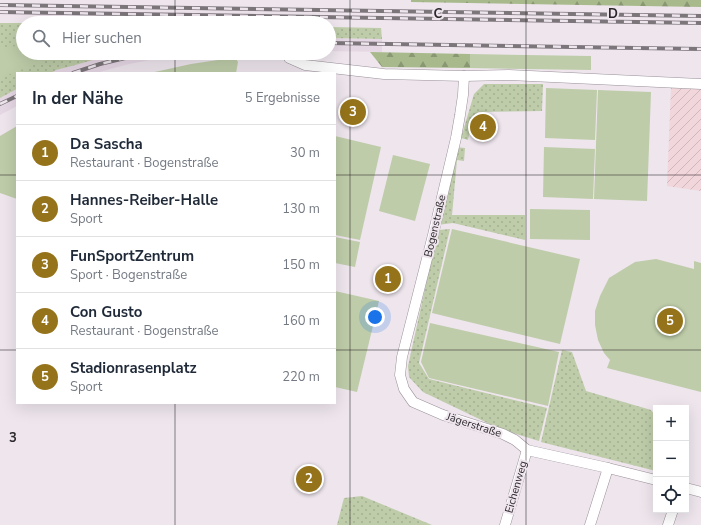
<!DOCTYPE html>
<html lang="de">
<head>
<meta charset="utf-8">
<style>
  body { margin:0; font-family:"Nunito Sans",sans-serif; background:#f6f6f7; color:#1f2937 }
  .controls { position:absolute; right:12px; bottom:12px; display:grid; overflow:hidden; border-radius:0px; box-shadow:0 4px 16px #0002 }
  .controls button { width:36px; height:36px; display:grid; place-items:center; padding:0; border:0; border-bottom:1px solid #e0e1e3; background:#fff; color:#1f2937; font:20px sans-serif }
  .you { position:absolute; left:375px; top:317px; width:14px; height:14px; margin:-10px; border:3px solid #fff; border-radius:50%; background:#1a73e8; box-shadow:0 0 0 6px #1a73e833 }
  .badge { display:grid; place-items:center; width:26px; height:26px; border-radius:50%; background:#94731a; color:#fff; font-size:13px; font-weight:700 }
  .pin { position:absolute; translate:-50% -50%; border:2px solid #fff; box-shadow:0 1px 4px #0006 }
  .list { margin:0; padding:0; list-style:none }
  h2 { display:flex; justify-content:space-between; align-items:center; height:52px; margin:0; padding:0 16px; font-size:17px }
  h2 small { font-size:13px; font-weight:400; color:#747a83 }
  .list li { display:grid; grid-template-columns:26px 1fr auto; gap:12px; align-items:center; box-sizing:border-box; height:56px; padding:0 16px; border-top:1px solid #e0e1e3 }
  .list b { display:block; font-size:15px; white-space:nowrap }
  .list p { margin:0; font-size:13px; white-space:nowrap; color:#747a83 }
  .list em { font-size:13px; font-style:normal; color:#747a83 }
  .icon { flex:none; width:22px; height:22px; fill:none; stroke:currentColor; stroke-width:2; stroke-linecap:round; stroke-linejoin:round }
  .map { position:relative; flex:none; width:701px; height:525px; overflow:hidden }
  .search { position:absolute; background:#fff; box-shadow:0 4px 16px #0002; left:16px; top:16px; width:320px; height:44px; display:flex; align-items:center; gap:10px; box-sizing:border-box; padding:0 14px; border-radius:22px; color:#747a83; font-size:15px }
  .panel { position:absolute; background:#fff; box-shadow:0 4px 16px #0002; left:16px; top:72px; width:320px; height:332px; border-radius:0px }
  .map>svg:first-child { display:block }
  .industrial { fill:url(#industrial-furrows) }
  .built { fill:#e6d7e5 }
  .grass { fill:url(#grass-dots) }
  .forest { fill:url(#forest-firs) }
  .green { fill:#becca9 }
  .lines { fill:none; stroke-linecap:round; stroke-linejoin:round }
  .minor-casing { stroke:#9a9199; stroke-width:11 }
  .minor { stroke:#fff; stroke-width:10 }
  .rail-casing { stroke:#7c767b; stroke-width:4 }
  .rail { stroke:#eee5ed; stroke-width:2.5; stroke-dasharray:8; stroke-linecap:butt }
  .grid { fill:none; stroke:#2b272a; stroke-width:1; stroke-opacity:0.55 }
  .labels { text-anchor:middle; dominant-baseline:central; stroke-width:4; stroke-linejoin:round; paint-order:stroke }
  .street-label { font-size:11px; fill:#2b272a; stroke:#eee5ed }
  .grid-label { font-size:13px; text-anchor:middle; font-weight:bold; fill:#2b272a; stroke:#eee5ed; stroke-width:4; stroke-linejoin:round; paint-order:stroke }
</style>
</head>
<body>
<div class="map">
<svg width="701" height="525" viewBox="0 0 701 525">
  <defs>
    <pattern id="industrial-furrows" width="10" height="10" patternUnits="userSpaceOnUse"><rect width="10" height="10" fill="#f1d6db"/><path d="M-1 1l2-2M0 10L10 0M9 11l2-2" fill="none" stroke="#cfb8bc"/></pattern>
    <pattern id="grass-dots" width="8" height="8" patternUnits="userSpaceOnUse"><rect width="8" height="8" fill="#becca9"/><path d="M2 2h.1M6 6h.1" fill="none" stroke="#a3af92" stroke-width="1.8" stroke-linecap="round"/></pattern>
    <pattern id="forest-firs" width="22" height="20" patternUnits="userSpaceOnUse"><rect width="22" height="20" fill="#a8ba8c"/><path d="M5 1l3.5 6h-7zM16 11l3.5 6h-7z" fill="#899773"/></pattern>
  </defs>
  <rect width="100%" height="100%" fill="#eee5ed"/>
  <!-- industrial -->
  <path class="industrial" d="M671 88 701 89V191L667 186Z"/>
  <!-- built -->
  <g class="built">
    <path d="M329 38 382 39V52L329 51Z"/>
    <path d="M117 53H186L129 64 96 73H51L56 70 72 66Z"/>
    <path d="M17 89V106L0 115V98Z"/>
  </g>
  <!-- grass -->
  <g class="grass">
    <path d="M0 23H38H23V53H117L72 66 56 70 51 73H17V89L0 98Z"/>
    <path d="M329 27 381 28 382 39 329 38Z"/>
    <path d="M484 84H543L542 111 478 112 476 119H472L468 140 461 138 474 94Z"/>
    <path d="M455 147 465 148 464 161 457 160 452 215H525V240L453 223 437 225Z"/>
    <path d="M450 229 419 363 429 379 547 408 539 441 500 429 423 392 409 377 408 366 438 230Z"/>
    <path d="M562 350 572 352 586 391 651 410 656 416V471L541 442Z"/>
    <path d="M362 496 432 525H337L344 498Z"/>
  </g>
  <!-- forest -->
  <g class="forest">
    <path d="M411 0H701V7L411 2Z"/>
    <path d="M370 52 470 54V68L382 67Z"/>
  </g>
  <!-- green -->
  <g class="green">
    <path d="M23 46V53H55V57L0 78V47Z"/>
    <path d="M470 54 591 56V70L470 68Z"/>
    <path d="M231 58 236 59 238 62 236 73H150L191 64Z"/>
    <path d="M546 88 597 90 595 140 545 138Z"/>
    <path d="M598 90 651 92 647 201 594 199Z"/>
    <path d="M17 126V199L0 193V136Z"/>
    <path d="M335 136 381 147 360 240 335 235Z"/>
    <path d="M544 147 595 149 593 199 543 197Z"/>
    <path d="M393 155 430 164 415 221 379 211Z"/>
    <path d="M530 209 590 210V240L530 239Z"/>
    <path d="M452 229 580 259 560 344 432 313Z"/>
    <path d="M335 237 360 242 355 267 335 263Z"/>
    <path d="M656 259 694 269V261L701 263V392L607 368 610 360 604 353 598 340 595 325V311L600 296 609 278 635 262Z"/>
    <path d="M335 291 379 301 357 392 335 387Z"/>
    <path d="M430 323 559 352 548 406 429 378 421 362Z"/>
  </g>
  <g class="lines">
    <!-- minor casing -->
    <g class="minor-casing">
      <g id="minor">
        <path d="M289 58 305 65 384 74 464 76 509 75 701 84"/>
        <path d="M464 76 463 95 460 115 456 138 433 235 402 357 400 375 404 389 413 402 443 415 503 434 515 440 527 450 608 468 656 480"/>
        <path d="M686 488 701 492"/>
        <path d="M505 525 527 450"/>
        <path d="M590 525 608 468"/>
        <path d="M668 525 673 510"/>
      </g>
    </g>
    <!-- minor -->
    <use href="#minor" class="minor"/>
    <!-- rail casing -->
    <g class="rail-casing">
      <g id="rail">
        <path d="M0 5 701 16"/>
        <path d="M0 12 701 23"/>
        <path d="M329 43 701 49"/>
        <path d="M73 73 100 64 146 53"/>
        <path d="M0 104 17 96"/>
      </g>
    </g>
    <!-- rail -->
    <use href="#rail" class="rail"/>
  </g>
  <!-- grid -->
  <path class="grid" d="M175 0V23M350 0V525M526 0V525M175 53V73M0 175H17M335 175H701M0 350H17M335 350H701M175 403V525"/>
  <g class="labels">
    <!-- street labels -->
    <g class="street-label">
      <text transform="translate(435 226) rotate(-77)">Bogenstraße</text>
      <text transform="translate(474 425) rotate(18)">Jägerstraße</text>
      <text transform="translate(516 487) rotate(-74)">Eichenweg</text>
    </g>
  </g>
  <g class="grid-label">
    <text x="438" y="18">C</text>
    <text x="613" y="18">D</text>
    <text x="13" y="442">3</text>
  </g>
</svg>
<div class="controls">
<button>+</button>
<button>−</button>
<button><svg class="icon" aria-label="locate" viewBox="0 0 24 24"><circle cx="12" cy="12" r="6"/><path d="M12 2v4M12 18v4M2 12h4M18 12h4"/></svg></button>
</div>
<div class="you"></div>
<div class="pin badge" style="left:388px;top:279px">1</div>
<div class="pin badge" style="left:309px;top:479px">2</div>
<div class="pin badge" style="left:353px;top:112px">3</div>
<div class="pin badge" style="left:483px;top:127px">4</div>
<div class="pin badge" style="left:670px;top:321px">5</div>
<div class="search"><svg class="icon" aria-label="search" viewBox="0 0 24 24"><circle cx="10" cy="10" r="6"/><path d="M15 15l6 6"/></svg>Hier suchen</div>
<section class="panel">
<h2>In der Nähe<small>5 Ergebnisse</small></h2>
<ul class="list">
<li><span class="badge">1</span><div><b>Da Sascha</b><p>Restaurant · Bogenstraße</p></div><em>30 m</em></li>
<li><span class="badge">2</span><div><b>Hannes-Reiber-Halle</b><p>Sport</p></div><em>130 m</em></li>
<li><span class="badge">3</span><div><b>FunSportZentrum</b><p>Sport · Bogenstraße</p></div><em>150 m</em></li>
<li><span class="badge">4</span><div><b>Con Gusto</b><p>Restaurant · Bogenstraße</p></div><em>160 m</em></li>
<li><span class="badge">5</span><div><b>Stadionrasenplatz</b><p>Sport</p></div><em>220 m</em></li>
</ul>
</section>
</div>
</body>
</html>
